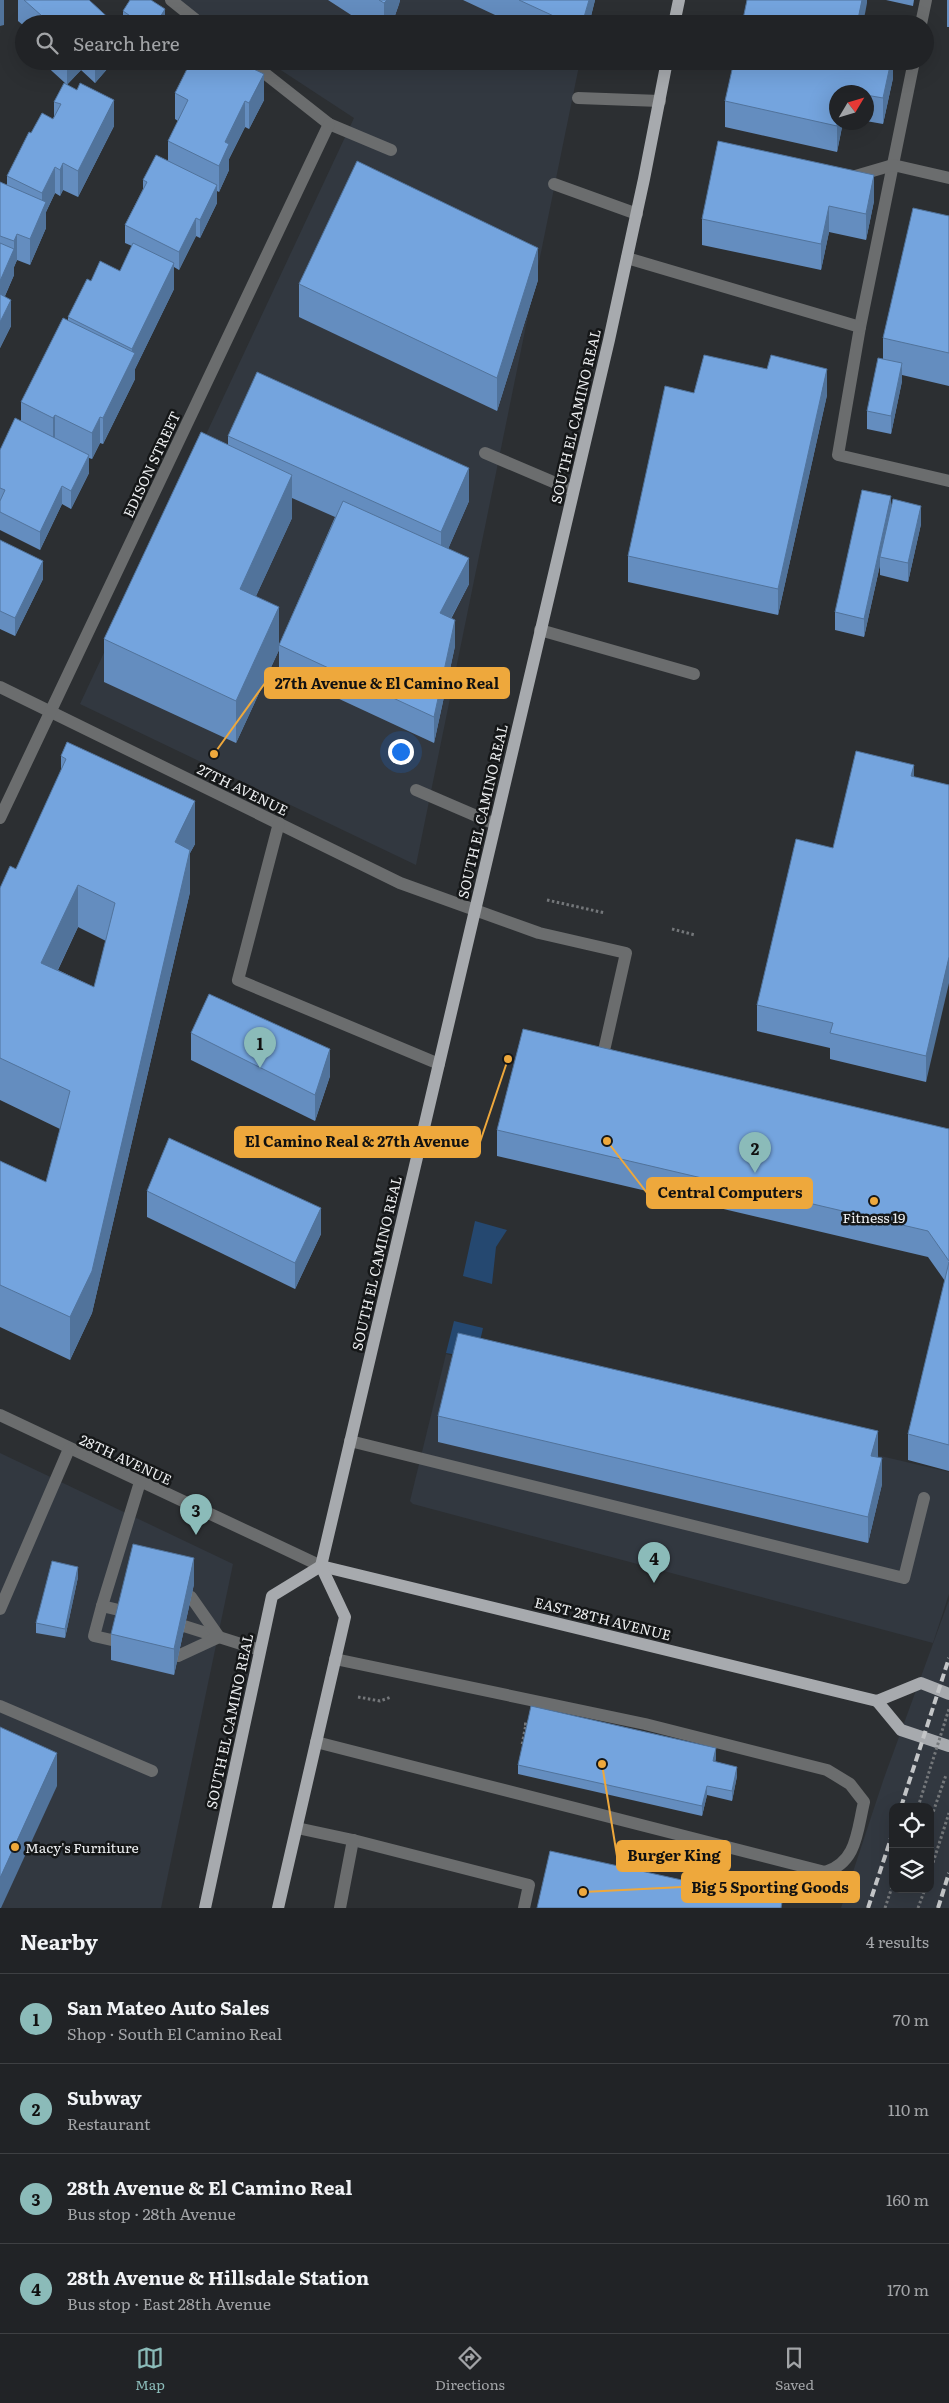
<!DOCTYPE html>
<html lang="en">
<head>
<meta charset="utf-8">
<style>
  body { margin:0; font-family:Literata,serif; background:#2d2f32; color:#f1f3f6 }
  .controls { position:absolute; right:15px; bottom:15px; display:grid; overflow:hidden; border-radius:10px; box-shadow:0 5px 20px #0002 }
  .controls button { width:45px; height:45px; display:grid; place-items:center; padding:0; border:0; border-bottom:1px solid #3e4043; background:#212326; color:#f1f3f6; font:25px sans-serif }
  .compass { position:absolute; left:829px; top:85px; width:45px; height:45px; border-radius:50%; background:#212326; box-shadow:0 5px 20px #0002; rotate:52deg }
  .you { position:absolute; left:400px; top:751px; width:18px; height:18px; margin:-12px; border:4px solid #fff; border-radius:50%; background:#1a73e8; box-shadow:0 0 0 8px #1a73e833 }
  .badge { display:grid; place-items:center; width:32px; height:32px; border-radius:50%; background:#8bbbb9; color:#111; font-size:16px; font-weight:700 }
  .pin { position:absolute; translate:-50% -41px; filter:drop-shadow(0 1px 2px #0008) }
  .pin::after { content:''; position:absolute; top:26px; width:18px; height:15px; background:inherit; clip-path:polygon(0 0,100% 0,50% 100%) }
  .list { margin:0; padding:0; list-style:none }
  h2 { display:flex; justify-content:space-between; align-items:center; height:65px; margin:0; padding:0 20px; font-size:21px }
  h2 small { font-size:16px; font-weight:400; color:#a2a4a7 }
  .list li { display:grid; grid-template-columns:32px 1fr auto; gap:15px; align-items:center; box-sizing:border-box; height:90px; padding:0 20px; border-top:1px solid #3e4043 }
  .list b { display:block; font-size:19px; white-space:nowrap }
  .list p { margin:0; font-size:16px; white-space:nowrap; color:#a2a4a7 }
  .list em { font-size:16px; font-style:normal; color:#a2a4a7 }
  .icon { flex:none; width:28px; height:28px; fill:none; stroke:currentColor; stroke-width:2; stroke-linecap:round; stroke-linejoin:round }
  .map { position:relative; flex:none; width:949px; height:1908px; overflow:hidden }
  .search { position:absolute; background:#212326; box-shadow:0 5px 20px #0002; left:15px; right:15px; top:15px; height:55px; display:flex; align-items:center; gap:12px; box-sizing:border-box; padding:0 18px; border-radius:28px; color:#a2a4a7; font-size:19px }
  .sheet { height:425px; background:#212326 }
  nav { display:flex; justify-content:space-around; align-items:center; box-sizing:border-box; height:70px; border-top:1px solid #3e4043; background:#212326; font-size:14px; color:#a2a4a7 }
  nav a { display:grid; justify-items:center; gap:2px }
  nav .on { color:#8bbbb9 }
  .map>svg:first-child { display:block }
  .built { fill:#323840; fill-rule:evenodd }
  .green { fill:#254870 }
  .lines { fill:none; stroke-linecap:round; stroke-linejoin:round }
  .path { stroke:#74777a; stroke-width:3; stroke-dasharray:2.5 2.5; stroke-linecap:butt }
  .minor { stroke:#6b6d6e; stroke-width:12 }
  .major { stroke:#a7aaae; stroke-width:12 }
  .rail { stroke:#c3c5c7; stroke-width:4; stroke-dasharray:8 4; stroke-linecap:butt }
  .path-bridge { stroke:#74777a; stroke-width:3; stroke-dasharray:2.5 2.5; stroke-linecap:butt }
  .wall { fill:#648dbf; fill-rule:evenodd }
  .shaded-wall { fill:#51739b }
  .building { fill:#74a4de; stroke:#51739b; fill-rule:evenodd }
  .poi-dot { fill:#eea83c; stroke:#151718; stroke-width:2 }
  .labels { text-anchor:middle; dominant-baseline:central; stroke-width:5; stroke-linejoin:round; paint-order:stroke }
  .street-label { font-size:14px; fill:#eceef0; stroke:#151718 }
  .poi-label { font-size:14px; fill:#eceef0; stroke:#151718 }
  .leader { fill:none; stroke:#eea83c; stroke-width:2 }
  .callout-dot { fill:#eea83c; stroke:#151718; stroke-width:2 }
  .callout { fill:#eea83c; stroke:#eea83c; stroke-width:2 }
  .callout-label { font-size:15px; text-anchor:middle; font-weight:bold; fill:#111 }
</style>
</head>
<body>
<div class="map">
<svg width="949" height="1908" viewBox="0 0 949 1908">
  <rect width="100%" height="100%" fill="#2c2f32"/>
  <!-- built -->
  <g class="built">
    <path d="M173 0H593L588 24H209Z"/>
    <path d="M267 61H580L416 865 80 704 354 118Z"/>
    <path d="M446 1354 949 1472V1594L933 1643 413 1504 410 1501Z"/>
    <path d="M0 1453 233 1564 161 1908H0Z"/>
    <path d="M949 1600V1908H841L884 1778ZM893 1807H930V1889H893Z"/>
  </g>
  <!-- green -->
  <g class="green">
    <path d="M475 1221 507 1230 496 1247 492 1284 463 1276Z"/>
    <path d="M454 1321 483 1328 477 1354 463 1356 446 1353Z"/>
  </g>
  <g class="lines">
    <!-- path -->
    <g class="path">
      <path d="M547 900 605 913"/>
      <path d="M672 929 695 935"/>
      <path d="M358 1697 380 1701 391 1697"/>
      <path d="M524 1724H526L522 1745H525"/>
      <path d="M930 1821 946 1775"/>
      <path d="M930 1872 949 1813"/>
      <path d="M885 1908 893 1884"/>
      <path d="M918 1908 925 1889"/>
    </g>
    <!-- minor -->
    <g class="minor">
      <path d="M171 0 201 24"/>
      <path d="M921 24 926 0"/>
      <path d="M249 61 329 124 391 150"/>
      <path d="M914 61 860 327 838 455 949 481"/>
      <path d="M578 98 660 101"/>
      <path d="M852 177 893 165 949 178"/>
      <path d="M554 184 637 214"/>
      <path d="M627 258 860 327"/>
      <path d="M485 453 572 490"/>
      <path d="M540 630 694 674"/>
      <path d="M0 687 400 883 539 933 626 953 601 1064"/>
      <path d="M416 790 495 824"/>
      <path d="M0 818 329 124"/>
      <path d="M279 823 238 980 439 1064"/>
      <path d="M0 1415 321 1566"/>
      <path d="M350 1441 904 1578 924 1498"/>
      <path d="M102 1606 94 1636 116 1641"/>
      <path d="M0 1609 69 1449"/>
      <path d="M123 1611 102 1606 140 1482"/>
      <path d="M184 1626 260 1650"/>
      <path d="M178 1656 219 1637 191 1597"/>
      <path d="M0 1706 152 1771"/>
      <path d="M316 1742 825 1872C857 1863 857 1831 864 1802L850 1784 827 1770 645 1724 335 1659"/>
      <path d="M297 1828 353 1840 529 1885 524 1908"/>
      <path d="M340 1908 353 1840"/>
    </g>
    <!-- major -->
    <g class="major">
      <path d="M674 24 679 0"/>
      <path d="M321 1566 877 1701 921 1683 949 1694"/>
      <path d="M877 1701 901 1730 949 1746"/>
      <path d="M205 1908 272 1596 321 1566"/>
      <path d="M278 1908 345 1617 321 1566 609 340 644 179 667 61"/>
    </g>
    <!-- rail -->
    <g class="rail">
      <path d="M901 1807 949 1658"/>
      <path d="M868 1908 893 1832"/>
      <path d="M938 1908 949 1873"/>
    </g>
    <!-- path-bridge -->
    <path class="path-bridge" d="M918 1807 949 1709"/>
  </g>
  <!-- wall -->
  <g class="wall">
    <path d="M18 0H89L115 24H24V26L18 21Z"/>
    <path d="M328 0H400L399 4 392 24H365Z"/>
    <path d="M463 0H595L589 24H514Z"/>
    <path d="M886 0H914L913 6Z"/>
    <rect x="947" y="0" width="2" height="27"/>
    <path d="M123 11 165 18 162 24H127L123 21Z"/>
    <path d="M41 61H114L95 83 81 70 67 84 114 126 78 197 63 190 60 196 55 193 46 212V228L30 265 17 260 14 267V275L5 296 11 326 0 348V182L7 185V176L31 133 53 119 54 117V102L65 83Z"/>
    <path d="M893 61V78L883 124 866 121V92H836L843 122 837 152 725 127V101Z"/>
    <path d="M175 93 264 100 249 129 245 127 229 159V170L219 192 217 191V203L200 238 196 236 179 270 174 267V289L135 369V379L103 444 100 443 92 459 89 458V473L71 509 62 504 40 550 0 530V450L21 421V402L68 320V317L91 281 120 271 132 246 125 243V225L143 189V180L168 161V141L178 121 175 119Z"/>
    <path d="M874 201 866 240 829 232 821 270 702 245V219Z"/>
    <path d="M949 216V386L902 375V381L891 434 867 429V411L883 359V338Z"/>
    <path d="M538 280 497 411 299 317V284Z"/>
    <path d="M694 393 827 395 778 615 628 582V556Z"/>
    <path d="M228 436 469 501 448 549 469 584 451 619 455 646 434 743 279 671V650L236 743 104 682V639L228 445ZM292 498 335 517 279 645 256 596 292 518Z"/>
    <path d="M891 507 921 524 908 582 880 575V565L864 637 835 630V612Z"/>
    <path d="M0 540 43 579 15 636 0 629Z"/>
    <path d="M67 742 195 844 190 853V892L92 1313 70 1360 0 1327V1161L46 1182 60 1129 0 1100V888L16 869 61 771V756ZM78 927 106 941 94 987 58 970Z"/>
    <path d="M914 777 949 785 926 1082 830 1059V1048L757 1031V1005L833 848Z"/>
    <path d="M191 1033 330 1076 315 1121 191 1060Z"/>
    <path d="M949 1129V1471L908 1460V1434L945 1281 928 1257 497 1156V1130Z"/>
    <path d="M147 1191 321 1234 295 1289 147 1217Z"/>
    <path d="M438 1416 877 1457 882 1484 868 1543 438 1442Z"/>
    <path d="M78 1577 65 1638 36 1633V1623Z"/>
    <path d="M194 1584 174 1675 111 1660V1634Z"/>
    <path d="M716 1758 715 1762 737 1776 732 1801 707 1795 702 1816 518 1774V1765Z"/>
  </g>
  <!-- shaded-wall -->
  <g class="shaded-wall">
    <path d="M0 0H4V25L0 26Z"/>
    <path d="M387 0H400L399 4 392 24H384V3Z"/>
    <path d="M589 0H595L589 24H582Z"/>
    <path d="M862 0H867V3L863 24H857Z"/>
    <path d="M165 9V18L162 24H156Z"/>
    <path d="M67 61H81V70L67 85Z"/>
    <path d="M95 61H114L95 83Z"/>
    <path d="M891 61H893V78L883 124V98Z"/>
    <path d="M264 74V100L249 129V103Z"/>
    <path d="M114 100V126L78 197V171Z"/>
    <path d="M245 101V127L229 159V170L219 192V166L225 142Z"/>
    <path d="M837 122H843L837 152Z"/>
    <path d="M63 163V190L60 196V170Z"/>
    <path d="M55 167V193L46 212V228L30 265V239L42 211V193Z"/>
    <path d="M874 175V201L866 240V214Z"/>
    <path d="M217 185V203L200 238V220Z"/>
    <path d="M829 206V232L821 270V244Z"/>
    <path d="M196 218V236L179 270V252Z"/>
    <path d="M17 234V260L14 267V241Z"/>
    <path d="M538 248V280L497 411V378Z"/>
    <path d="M14 249V275L0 307V281Z"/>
    <path d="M174 263V289L135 369V379L103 444V418L132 359V349Z"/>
    <path d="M11 300V326L0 348V322Z"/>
    <path d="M902 363V381L891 434V416Z"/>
    <path d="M827 369V395L778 615V589Z"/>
    <path d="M55 415V441L53 444V418Z"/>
    <path d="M100 417V443L92 459V433Z"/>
    <path d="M89 455V473L71 509V491Z"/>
    <path d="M469 468V501L441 565V532Z"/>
    <path d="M292 475V518L240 631V589Z"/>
    <path d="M62 486V504L40 550V532Z"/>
    <path d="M891 496V515L880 557V565L864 637V619Z"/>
    <path d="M921 506V524L908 582V563Z"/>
    <path d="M469 558V584L440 639V613Z"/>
    <path d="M43 561V579L15 636V618Z"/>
    <path d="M279 607V650L236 743V701Z"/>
    <path d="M455 620V646L434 743V717Z"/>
    <path d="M914 765V791L911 776Z"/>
    <path d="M195 801V844L190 853V892L92 1313 70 1360V1317L175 842Z"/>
    <path d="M78 885V927L41 1005V963Z"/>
    <path d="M949 957V983L926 1082V1056Z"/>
    <path d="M330 1049V1076L315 1121V1095Z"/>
    <path d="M321 1208V1234L295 1289V1263Z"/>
    <path d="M878 1431V1457L871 1482V1456Z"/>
    <path d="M882 1458V1484L868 1543V1517Z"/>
    <path d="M194 1558V1584L174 1675V1649Z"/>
    <path d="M78 1567V1577L65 1638V1629Z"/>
    <path d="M716 1748V1758L713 1771V1761Z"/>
    <path d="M57 1753V1786L1 1908H0V1878Z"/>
    <path d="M737 1767V1776L732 1801V1791Z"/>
    <path d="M707 1786V1795L702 1816V1806Z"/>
  </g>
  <!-- building -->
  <g class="building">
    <path d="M24 0H89L115 24H51Z"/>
    <path d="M130 0H151L165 9 156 24H142L123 11Z"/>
    <path d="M379 0H387L384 3Z"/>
    <path d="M519 0H589L582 24H571Z"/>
    <path d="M747 0H862L857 24H742Z"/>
    <path d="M191 61H237L264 74 249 103 245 101 225 142 229 144 219 166 168 141 188 100 175 93Z"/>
    <path d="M734 61H891L883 98 866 95V92H855L844 90V92H836V122H837V126L725 101Z"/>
    <path d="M64 83 77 90 80 83 114 100 78 171 63 163 60 170 55 167 42 193 7 176 29 132 31 133 42 113 53 119 61 104 54 102Z"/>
    <path d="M718 141 874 175 866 214 829 206 821 244 702 219Z"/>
    <path d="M156 155 217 185 200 220 196 218 179 252 125 225 147 182 143 180Z"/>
    <path d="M357 161 538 248 497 378 299 284Z"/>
    <path d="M0 182 46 202 30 239 17 234 14 241 0 236Z"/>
    <path d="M913 208 949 216V353L883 338Z"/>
    <path d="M0 243 14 249 0 281Z"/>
    <path d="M133 243 174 263 132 349 68 317 87 279 91 281 100 261 120 271Z"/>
    <path d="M0 294 11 300 0 322Z"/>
    <path d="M63 318 135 353 103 418 100 417 92 433 55 415 53 418 21 402Z"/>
    <path d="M704 355 767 369 771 355 827 369 778 589 628 556 665 386 694 393Z"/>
    <path d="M878 358 902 363 891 416 867 411Z"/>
    <path d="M257 372 469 468 441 532 228 436Z"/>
    <path d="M15 418 89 455 71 491 62 486 40 532 0 512V501L5 490 0 488V450Z"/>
    <path d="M201 432 292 475 240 589 279 607 236 701 104 639Z"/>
    <path d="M862 490 891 496 864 619 835 612Z"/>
    <path d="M893 499 921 506 908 563 880 557Z"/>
    <path d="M343 501 469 558 440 613 455 620 434 717 279 645Z"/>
    <path d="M0 540 43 561 15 618 0 611Z"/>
    <path d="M67 742 195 801 175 842 190 850 92 1271 70 1317 0 1285V1161L46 1182 70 1091 0 1058V888L10 866 16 869 66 759 61 756ZM78 885 115 903 94 987 41 963Z"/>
    <path d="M856 751 914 765 911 776 949 785V957L926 1056 830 1033 833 1023 757 1005 796 839 833 848Z"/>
    <path d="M209 994 330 1049 315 1095 191 1033Z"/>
    <path d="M523 1029 949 1129V1261L928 1231 497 1130Z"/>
    <path d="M169 1138 321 1208 295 1263 147 1191Z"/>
    <path d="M949 1262V1445L908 1434Z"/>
    <path d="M458 1333 878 1431 871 1456 882 1458 868 1517 438 1416Z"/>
    <path d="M133 1544 194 1558 174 1649 111 1634Z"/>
    <path d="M52 1561 78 1567 65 1629 36 1623Z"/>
    <path d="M531 1706 716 1748 713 1761 737 1767 732 1791 707 1786 702 1806 518 1765Z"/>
    <path d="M0 1727 57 1753 0 1878Z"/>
    <path d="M550 1851 782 1902 781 1908H537Z"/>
  </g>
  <!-- markers -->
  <g class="poi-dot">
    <circle cx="874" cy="1201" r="5"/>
    <circle cx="15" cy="1847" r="5"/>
  </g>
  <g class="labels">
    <!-- street labels -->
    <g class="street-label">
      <text transform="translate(575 416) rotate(-77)">SOUTH EL CAMINO REAL</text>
      <text transform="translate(151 464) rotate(-65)">EDISON STREET</text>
      <text transform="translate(243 789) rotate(26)">27TH AVENUE</text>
      <text transform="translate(482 811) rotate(-77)">SOUTH EL CAMINO REAL</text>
      <text transform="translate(376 1263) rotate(-77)">SOUTH EL CAMINO REAL</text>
      <text transform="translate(126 1459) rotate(25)">28TH AVENUE</text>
      <text transform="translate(603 1618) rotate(14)">EAST 28TH AVENUE</text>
      <text transform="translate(229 1721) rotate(-78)">SOUTH EL CAMINO REAL</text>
    </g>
    <!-- poi labels -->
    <g class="poi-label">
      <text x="874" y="1217">Fitness 19</text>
      <text x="25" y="1847" text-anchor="start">Macy's Furniture</text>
    </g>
  </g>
  <!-- callouts -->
  <path class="leader" d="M214 754L265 683M508 1059L480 1142M607 1141L647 1193M602 1764L617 1856M583 1892L682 1887"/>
  <g class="callout-dot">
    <circle cx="214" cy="754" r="5"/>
    <circle cx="508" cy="1059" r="5"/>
    <circle cx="607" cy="1141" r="5"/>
    <circle cx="602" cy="1764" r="5"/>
    <circle cx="583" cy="1892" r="5"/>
  </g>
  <g class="callout">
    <rect x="265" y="668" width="244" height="30" rx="5"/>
    <rect x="235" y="1127" width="245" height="30" rx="5"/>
    <rect x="647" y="1178" width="165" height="30" rx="5"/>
    <rect x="617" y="1841" width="113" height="30" rx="5"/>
    <rect x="682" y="1872" width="177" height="30" rx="5"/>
  </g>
  <g class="callout-label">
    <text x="387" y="689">27th Avenue &amp; El Camino Real</text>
    <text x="357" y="1147">El Camino Real &amp; 27th Avenue</text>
    <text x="730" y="1198">Central Computers</text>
    <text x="674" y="1861">Burger King</text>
    <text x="770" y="1893">Big 5 Sporting Goods</text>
  </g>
</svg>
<div class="controls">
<button><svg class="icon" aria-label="locate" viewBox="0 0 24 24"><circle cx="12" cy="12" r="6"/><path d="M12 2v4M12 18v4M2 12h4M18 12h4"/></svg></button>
<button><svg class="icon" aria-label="layers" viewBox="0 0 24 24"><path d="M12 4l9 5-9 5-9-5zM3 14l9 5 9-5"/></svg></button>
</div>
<svg class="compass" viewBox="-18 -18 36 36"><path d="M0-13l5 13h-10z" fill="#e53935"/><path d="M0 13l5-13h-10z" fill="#a2a4a7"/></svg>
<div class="you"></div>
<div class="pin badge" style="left:260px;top:1068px">1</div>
<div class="pin badge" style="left:755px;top:1173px">2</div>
<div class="pin badge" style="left:196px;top:1535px">3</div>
<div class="pin badge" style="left:654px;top:1583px">4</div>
<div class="search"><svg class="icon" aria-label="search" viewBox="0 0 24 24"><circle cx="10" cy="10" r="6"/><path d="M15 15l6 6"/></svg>Search here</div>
</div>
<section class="sheet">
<h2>Nearby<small>4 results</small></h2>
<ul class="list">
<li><span class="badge">1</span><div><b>San Mateo Auto Sales</b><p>Shop · South El Camino Real</p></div><em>70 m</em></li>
<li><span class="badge">2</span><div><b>Subway</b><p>Restaurant</p></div><em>110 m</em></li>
<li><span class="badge">3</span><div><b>28th Avenue &amp; El Camino Real</b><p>Bus stop · 28th Avenue</p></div><em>160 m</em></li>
<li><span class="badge">4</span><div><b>28th Avenue &amp; Hillsdale Station</b><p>Bus stop · East 28th Avenue</p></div><em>170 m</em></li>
</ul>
</section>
<nav>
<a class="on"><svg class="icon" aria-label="map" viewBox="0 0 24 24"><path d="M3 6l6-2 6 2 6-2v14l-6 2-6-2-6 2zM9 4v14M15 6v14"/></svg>Map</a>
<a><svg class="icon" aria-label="directions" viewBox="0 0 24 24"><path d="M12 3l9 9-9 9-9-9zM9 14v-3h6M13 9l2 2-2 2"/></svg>Directions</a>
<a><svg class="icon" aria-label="saved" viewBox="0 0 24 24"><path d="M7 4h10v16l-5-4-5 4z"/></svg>Saved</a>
</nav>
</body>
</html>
